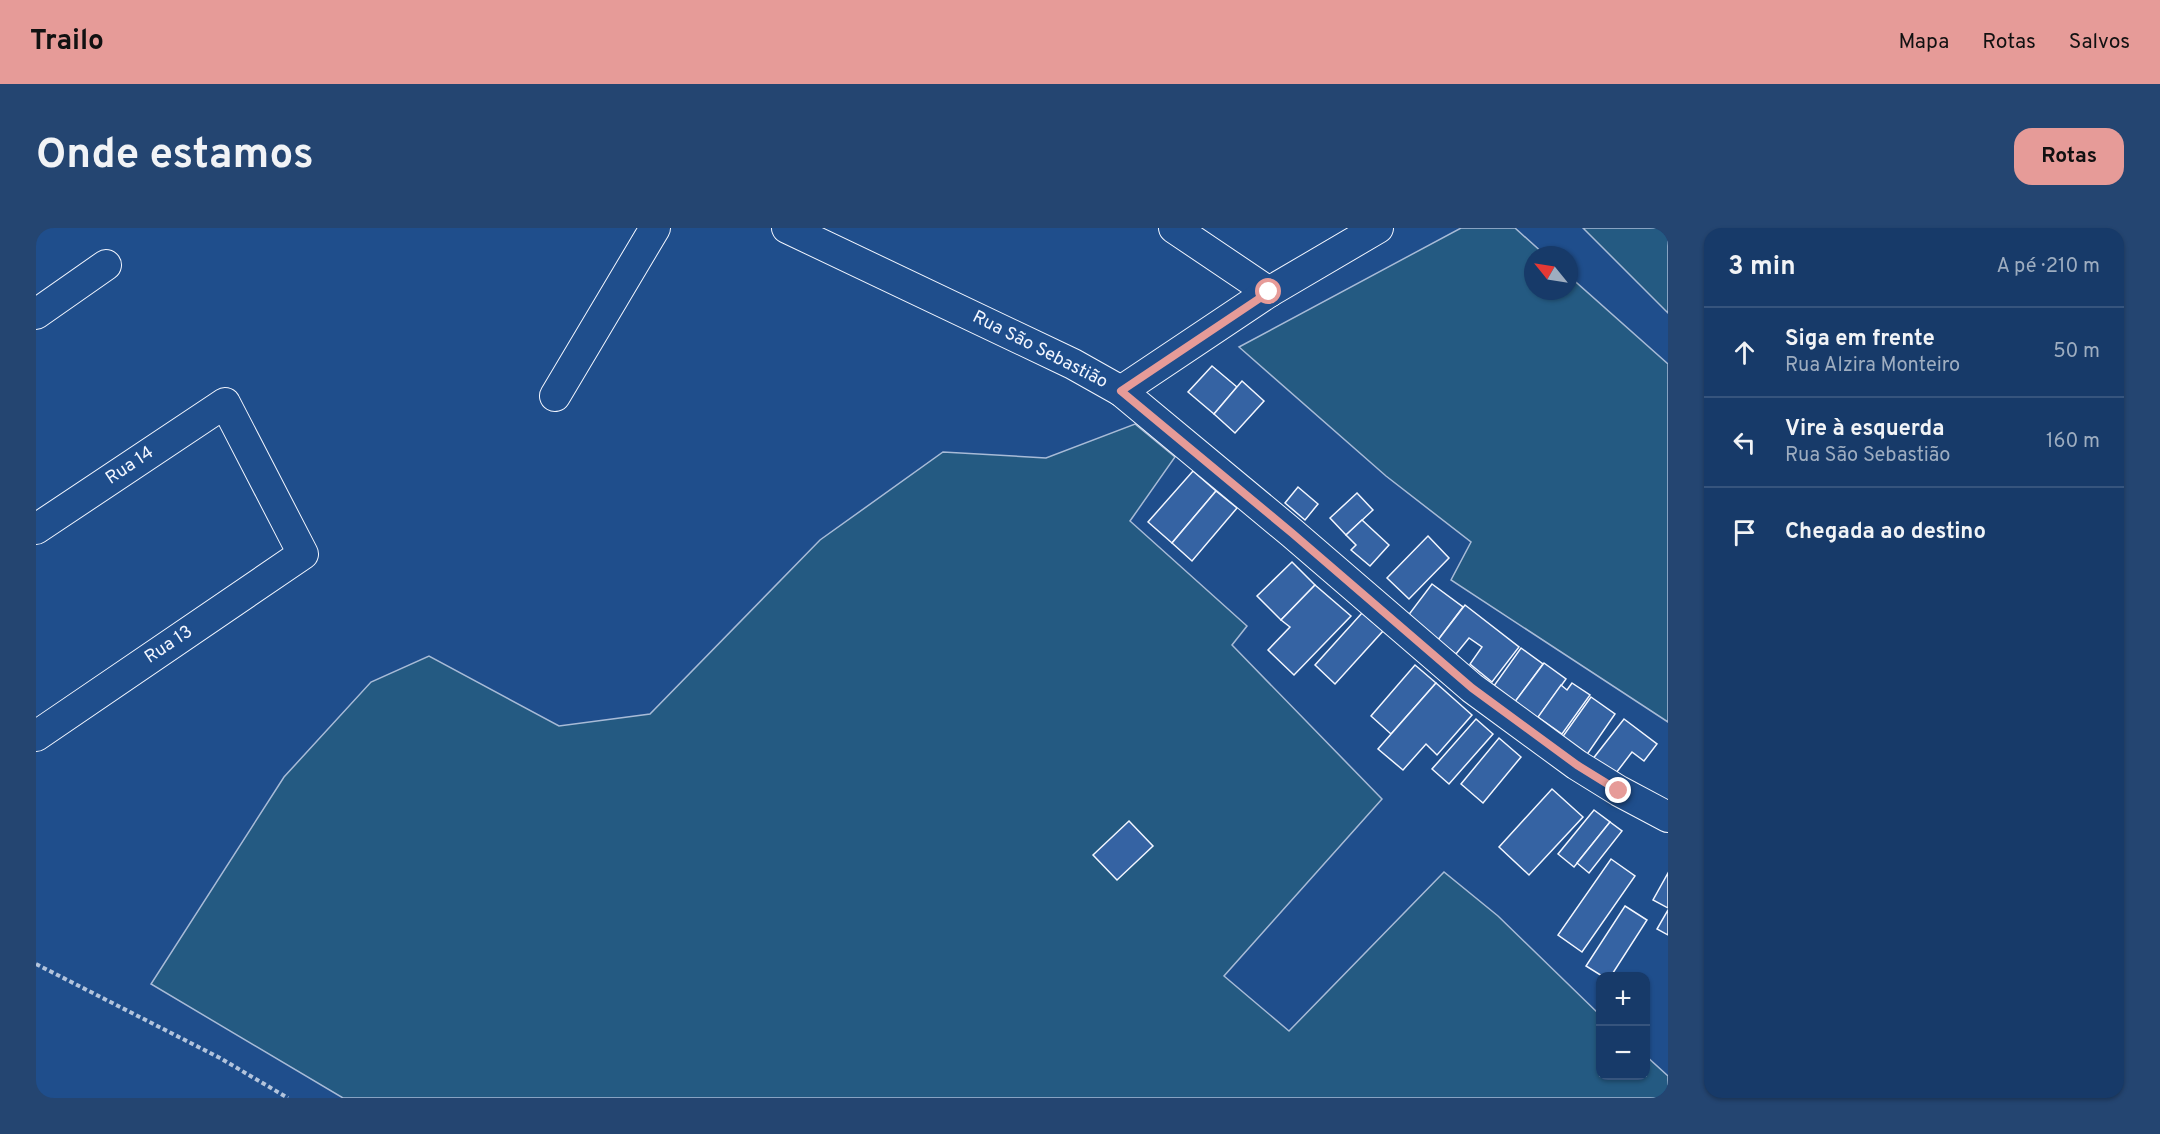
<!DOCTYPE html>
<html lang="pt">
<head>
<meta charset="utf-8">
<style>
  body { margin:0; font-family:Overpass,sans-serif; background:#244571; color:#f1f3f6 }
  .controls { position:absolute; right:18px; bottom:18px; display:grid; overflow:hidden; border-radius:12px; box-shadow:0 2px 4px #0004 }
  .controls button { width:54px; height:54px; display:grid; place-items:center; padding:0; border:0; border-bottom:2px solid #36547d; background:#173a69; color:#f1f3f6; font:30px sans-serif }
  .compass { position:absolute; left:1488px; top:18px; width:54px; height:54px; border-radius:50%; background:#173a69; box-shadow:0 2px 4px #0004; rotate:300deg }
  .stop { position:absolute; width:18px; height:18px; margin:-14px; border:4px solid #e69b98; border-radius:50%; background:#fff }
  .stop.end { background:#e69b98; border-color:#fff; box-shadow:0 2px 6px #0008 }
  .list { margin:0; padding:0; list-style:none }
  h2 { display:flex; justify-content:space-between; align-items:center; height:78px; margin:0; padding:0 24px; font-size:26px }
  h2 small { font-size:20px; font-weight:400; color:#9eadc0 }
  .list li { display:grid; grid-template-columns:39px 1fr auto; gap:18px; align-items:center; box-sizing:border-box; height:90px; padding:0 24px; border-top:2px solid #36547d }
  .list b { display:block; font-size:22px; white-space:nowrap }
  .list p { margin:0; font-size:20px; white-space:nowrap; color:#9eadc0 }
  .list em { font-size:20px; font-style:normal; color:#9eadc0 }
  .icon { flex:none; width:33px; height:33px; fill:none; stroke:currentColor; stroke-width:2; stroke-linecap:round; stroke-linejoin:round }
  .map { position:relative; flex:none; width:1632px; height:870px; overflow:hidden; border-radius:18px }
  header { display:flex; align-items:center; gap:36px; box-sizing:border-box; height:84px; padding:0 30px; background:#e69b98; color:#111 }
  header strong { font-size:28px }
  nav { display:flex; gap:33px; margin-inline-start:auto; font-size:21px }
  .intro { display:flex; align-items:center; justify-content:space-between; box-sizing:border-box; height:144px; padding:0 36px }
  h1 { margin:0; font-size:42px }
  .button { padding:15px 27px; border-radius:18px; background:#e69b98; color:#111; font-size:21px; font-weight:700 }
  main { display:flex; gap:36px; padding:0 36px }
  aside { flex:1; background:#173a69; border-radius:18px; box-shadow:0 2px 4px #0004 }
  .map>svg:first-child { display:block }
  .green { fill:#245a82; stroke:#a8bbd7; stroke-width:1.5 }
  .building { fill:#3563a3; stroke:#f2f6ff; stroke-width:1.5 }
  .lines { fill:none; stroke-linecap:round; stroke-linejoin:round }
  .minor-casing { stroke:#f2f6ff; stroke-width:32 }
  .path { stroke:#b3c4dc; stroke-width:4; stroke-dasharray:4.5 3; stroke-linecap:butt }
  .minor { stroke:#1f4e8c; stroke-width:30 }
  .route { stroke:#e69b98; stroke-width:8 }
  .labels { text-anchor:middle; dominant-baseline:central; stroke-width:4.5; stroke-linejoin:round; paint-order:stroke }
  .street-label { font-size:18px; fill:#f2f6ff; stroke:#1f4e8c }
</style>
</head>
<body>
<header>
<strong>Trailo</strong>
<nav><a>Mapa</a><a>Rotas</a><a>Salvos</a></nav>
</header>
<div class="intro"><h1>Onde estamos</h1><a class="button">Rotas</a></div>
<main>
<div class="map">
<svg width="1632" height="870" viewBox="0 0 1632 870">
  <rect width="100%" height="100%" fill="#1f4e8c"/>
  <!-- green -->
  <g class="green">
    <path d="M1425 0H1479L1509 27H1497V63H1533V48L1632 136V494L1415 352 1435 314 1350 248 1203 119Z"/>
    <path d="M1547 0H1632V85Z"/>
    <path d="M1099 196 1139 229 1094 293 1211 398 1196 417 1346 571 1188 748 1253 803 1408 644 1462 688 1564 787V848H1610V828L1632 848V870H307L115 756 248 549 335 454 393 428 523 498 614 486 784 312 907 224 1010 230Z"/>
  </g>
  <!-- building -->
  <g class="building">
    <path d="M1176 138 1201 159 1178 186 1152 164Z"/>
    <path d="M1206 153 1228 173 1199 205 1178 186Z"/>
    <path d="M1157 243 1180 263 1136 315 1112 294Z"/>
    <path d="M1262 259 1282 276 1269 292 1249 275Z"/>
    <path d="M1180 263 1201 280 1156 333 1136 315Z"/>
    <path d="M1321 265 1337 282 1310 307 1294 290Z"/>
    <path d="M1326 292 1353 317 1334 338 1315 322 1320 317 1310 307Z"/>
    <path d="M1392 308 1413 330 1373 371 1351 350Z"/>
    <path d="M1256 334 1279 357 1245 392 1221 368Z"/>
    <path d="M1396 356 1427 379 1402 412 1371 389Z"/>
    <path d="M1279 357 1315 388 1258 447 1232 422 1254 399 1245 392Z"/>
    <path d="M1429 377 1483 419 1456 454 1434 436 1446 419 1433 410 1420 426 1402 412Z"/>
    <path d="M1326 385 1347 403 1299 456 1279 437Z"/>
    <path d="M1485 420 1507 436 1476 478 1455 462Z"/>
    <path d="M1508 435 1530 451 1501 491 1478 475Z"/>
    <path d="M1379 437 1400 455 1355 506 1335 488Z"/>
    <path d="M1400 455 1436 487 1401 527 1390 516 1367 542 1342 521Z"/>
    <path d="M1536 455 1554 467 1526 506 1502 489 1525 457 1531 462Z"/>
    <path d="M1555 469 1579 486 1550 528 1525 511Z"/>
    <path d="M1440 491 1457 506 1413 556 1396 541Z"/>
    <path d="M1588 491 1621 516 1608 533 1596 524 1577 549 1556 532Z"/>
    <path d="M1463 510 1485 529 1447 575 1425 556Z"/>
    <path d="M1516 561 1547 589 1493 647 1463 619Z"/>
    <path d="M1558 582 1574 594 1538 639 1522 626Z"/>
    <path d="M1093 593 1117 618 1081 652 1057 627Z"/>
    <path d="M1574 594 1586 603 1553 645 1541 635Z"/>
    <path d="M1575 631 1599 648 1546 724 1522 707Z"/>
    <path d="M1632 645V680L1617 672Z"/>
    <path d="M1589 678 1611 692 1575 748H1566L1550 738Z"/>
    <path d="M1632 682V707L1621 701Z"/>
  </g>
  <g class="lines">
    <!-- minor casing -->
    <g class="minor-casing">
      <g id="minor">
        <path d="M751 0 1037 136 1085 163 1256 305 1436 460 1541 537 1583 563 1632 589"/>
        <path d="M1138 0 1233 64"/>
        <path d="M0 86 70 37"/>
        <path d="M1085 163 1233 64 1342 0"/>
        <path d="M519 168 619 0"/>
        <path d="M0 301 189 175 267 326 0 508"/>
      </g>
    </g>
    <!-- path -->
    <path class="path" d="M0 736 184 830 252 870"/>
    <!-- minor -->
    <use href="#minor" class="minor"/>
  </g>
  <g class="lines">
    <!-- route -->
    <path class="route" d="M1233 64 1085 163 1256 305 1436 460 1541 537 1583 563"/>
  </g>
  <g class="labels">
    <!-- street labels -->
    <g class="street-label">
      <text transform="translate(1004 122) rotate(27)">Rua São Sebastião</text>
      <text transform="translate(94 238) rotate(-34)">Rua 14</text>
      <text transform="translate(133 417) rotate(-34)">Rua 13</text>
    </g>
  </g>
</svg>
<div class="controls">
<button>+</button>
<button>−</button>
</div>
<svg class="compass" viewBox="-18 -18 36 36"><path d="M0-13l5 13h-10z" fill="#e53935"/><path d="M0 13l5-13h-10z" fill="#9eadc0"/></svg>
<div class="stop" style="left:1233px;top:64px"></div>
<div class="stop end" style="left:1583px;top:563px"></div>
</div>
<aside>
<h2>3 min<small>A pé · 210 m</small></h2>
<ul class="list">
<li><svg class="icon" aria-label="ahead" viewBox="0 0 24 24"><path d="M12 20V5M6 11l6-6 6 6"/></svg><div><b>Siga em frente</b><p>Rua Alzira Monteiro</p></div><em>50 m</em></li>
<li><svg class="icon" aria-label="left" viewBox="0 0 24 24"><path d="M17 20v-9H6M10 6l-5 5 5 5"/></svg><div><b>Vire à esquerda</b><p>Rua São Sebastião</p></div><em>160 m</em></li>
<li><svg class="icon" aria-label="arrive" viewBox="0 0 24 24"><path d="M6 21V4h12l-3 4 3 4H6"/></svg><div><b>Chegada ao destino</b></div></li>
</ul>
</aside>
</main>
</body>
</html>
